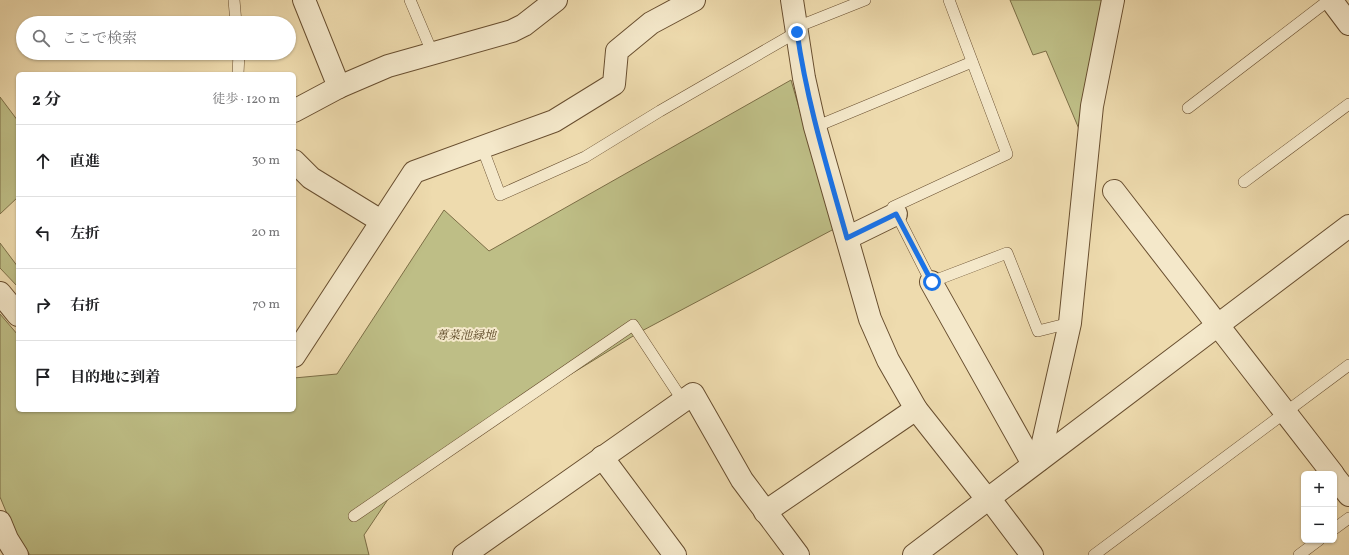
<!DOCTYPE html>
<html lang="ja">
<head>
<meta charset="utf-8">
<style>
  body { margin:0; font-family:Vollkorn,"Noto Serif JP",serif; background:#f6f6f6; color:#202124 }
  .controls { position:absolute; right:12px; bottom:12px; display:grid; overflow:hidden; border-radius:6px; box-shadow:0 1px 3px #0004 }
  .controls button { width:36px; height:36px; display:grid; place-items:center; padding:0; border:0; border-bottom:1px solid #e0e0e0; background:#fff; color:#202124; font:20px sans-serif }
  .stop { position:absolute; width:12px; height:12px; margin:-9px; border:3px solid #1a73e8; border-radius:50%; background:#fff }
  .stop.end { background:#1a73e8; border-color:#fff; box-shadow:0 1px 4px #0008 }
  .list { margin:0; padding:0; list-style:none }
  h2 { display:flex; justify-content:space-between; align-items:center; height:52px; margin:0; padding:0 16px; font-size:17px }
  h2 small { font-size:13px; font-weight:400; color:#757577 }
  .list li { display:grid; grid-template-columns:26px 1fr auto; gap:12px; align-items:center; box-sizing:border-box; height:72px; padding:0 16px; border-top:1px solid #e0e0e0 }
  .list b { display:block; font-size:15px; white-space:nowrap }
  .list em { font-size:13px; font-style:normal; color:#757577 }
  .icon { flex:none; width:22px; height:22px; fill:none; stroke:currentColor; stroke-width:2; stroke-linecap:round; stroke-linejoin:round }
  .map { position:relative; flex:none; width:1349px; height:555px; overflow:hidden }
  .search { position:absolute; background:#fff; box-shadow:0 1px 3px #0004; left:16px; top:16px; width:280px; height:44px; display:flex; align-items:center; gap:10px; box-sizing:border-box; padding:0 14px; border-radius:22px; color:#757577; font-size:15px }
  .panel { position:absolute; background:#fff; box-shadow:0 1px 3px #0004; left:16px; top:72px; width:280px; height:340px; border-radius:6px }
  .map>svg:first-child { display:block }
  .green { fill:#bebe86; stroke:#7c6e46 }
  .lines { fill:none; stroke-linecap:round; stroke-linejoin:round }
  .service-casing { stroke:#684e2f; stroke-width:12 }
  .minor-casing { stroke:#684e2f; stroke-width:24 }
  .tertiary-casing { stroke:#684e2f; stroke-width:24 }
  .service { stroke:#f4e8ca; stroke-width:11 }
  .minor { stroke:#f4e8ca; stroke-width:22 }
  .tertiary { stroke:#f4e8ca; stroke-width:22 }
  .route { stroke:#1a73e8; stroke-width:5 }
  .labels { text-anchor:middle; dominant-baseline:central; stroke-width:4; stroke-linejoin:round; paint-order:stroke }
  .park-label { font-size:12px; font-style:italic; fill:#5c4725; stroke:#f4e8ca }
</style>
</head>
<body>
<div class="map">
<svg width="1349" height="555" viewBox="0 0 1349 555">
  <rect width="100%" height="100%" fill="#eedbae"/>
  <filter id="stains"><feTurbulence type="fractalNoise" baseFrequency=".005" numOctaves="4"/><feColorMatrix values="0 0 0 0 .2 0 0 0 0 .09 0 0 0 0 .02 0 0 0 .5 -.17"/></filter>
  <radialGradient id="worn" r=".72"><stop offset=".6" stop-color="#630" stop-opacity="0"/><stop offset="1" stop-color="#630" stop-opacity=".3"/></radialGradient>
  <!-- green -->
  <g class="green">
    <path d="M1010 0H1104L1079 129 1046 51 1033 55Z"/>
    <path d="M791 80 834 229 638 333 403 477 364 535 369 555H30L15 533 0 497V314L18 335V410H294V378L337 374 444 210 489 251Z"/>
    <path d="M0 97 18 121V197L0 214Z"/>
    <path d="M0 243 18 267V287L0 268Z"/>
  </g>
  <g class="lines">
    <!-- service casing -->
    <g class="service-casing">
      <g id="service">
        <path d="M234 0 236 23"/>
        <path d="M410 0 432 52"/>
        <path d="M949 0 1007 154 893 207 931 282 1007 253 1038 331 1070 323"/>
        <path d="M797 27 865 0"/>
        <path d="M238 74 239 53"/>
        <path d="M1188 108 1329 0"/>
        <path d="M815 127 972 62"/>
        <path d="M482 147 500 195 585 157 660 111 797 32"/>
        <path d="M1244 182 1349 104"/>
        <path d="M354 516 633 325 683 401"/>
        <path d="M1334 529 1349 518"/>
        <path d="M1094 555 1349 365"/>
        <path d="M1299 555 1319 540"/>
      </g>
    </g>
    <!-- minor casing -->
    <g class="minor-casing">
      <g id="minor">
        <path d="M304 0 339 87"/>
        <path d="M792 0 804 78 815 127 870 319 888 360 916 409 987 499"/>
        <path d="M1331 0 1349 24"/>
        <path d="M294 111 339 87 388 66 512 31 524 25 556 0"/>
        <path d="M294 161 311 178 381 221"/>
        <path d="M1114 191 1333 474"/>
        <path d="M847 238 896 214"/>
        <path d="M931 282 1033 464"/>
        <path d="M0 293 18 315"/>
        <path d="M294 356 414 172 554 121 614 84 617 51 651 23 694 0"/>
        <path d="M602 457 675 555"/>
        <path d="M1039 460 1070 323 1092 106 1113 0"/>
        <path d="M1334 476 1349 495"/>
        <path d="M765 512 916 409"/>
        <path d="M0 522 7 539 17 555"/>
        <path d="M464 555 693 394 742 480 798 555"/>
        <path d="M914 555 1218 325"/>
      </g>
    </g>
    <!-- tertiary casing -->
    <g class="tertiary-casing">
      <g id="tertiary">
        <path d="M1218 325 1349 226"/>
        <path d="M989 498 1032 555"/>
      </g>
    </g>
    <!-- service -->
    <use href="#service" class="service"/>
    <!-- minor -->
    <use href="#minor" class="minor"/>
    <!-- tertiary -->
    <use href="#tertiary" class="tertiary"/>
  </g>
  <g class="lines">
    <!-- route -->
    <path class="route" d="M797 32C807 103 828 170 847 238L896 214 932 282"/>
  </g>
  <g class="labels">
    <!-- park labels -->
    <g class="park-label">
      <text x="466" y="336">蓴菜池緑地</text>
    </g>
  </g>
  <rect width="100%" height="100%" filter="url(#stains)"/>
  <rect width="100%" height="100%" fill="url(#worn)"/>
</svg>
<div class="controls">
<button>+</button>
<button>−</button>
</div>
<div class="stop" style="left:932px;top:282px"></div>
<div class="stop end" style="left:797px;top:32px"></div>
<div class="search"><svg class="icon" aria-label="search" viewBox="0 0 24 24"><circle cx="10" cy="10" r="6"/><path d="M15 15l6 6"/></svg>ここで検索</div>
<section class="panel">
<h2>2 分<small>徒歩 · 120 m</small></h2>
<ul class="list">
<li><svg class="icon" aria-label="ahead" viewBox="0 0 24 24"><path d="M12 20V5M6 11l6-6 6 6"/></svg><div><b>直進</b></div><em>30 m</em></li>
<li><svg class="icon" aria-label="left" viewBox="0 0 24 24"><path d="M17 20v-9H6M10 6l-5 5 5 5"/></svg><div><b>左折</b></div><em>20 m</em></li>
<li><svg class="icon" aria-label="right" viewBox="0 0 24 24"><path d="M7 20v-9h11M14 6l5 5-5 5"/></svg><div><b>右折</b></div><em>70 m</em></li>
<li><svg class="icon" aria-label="arrive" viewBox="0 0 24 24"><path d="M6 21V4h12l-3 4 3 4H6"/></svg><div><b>目的地に到着</b></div></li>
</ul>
</section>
</div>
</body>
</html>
